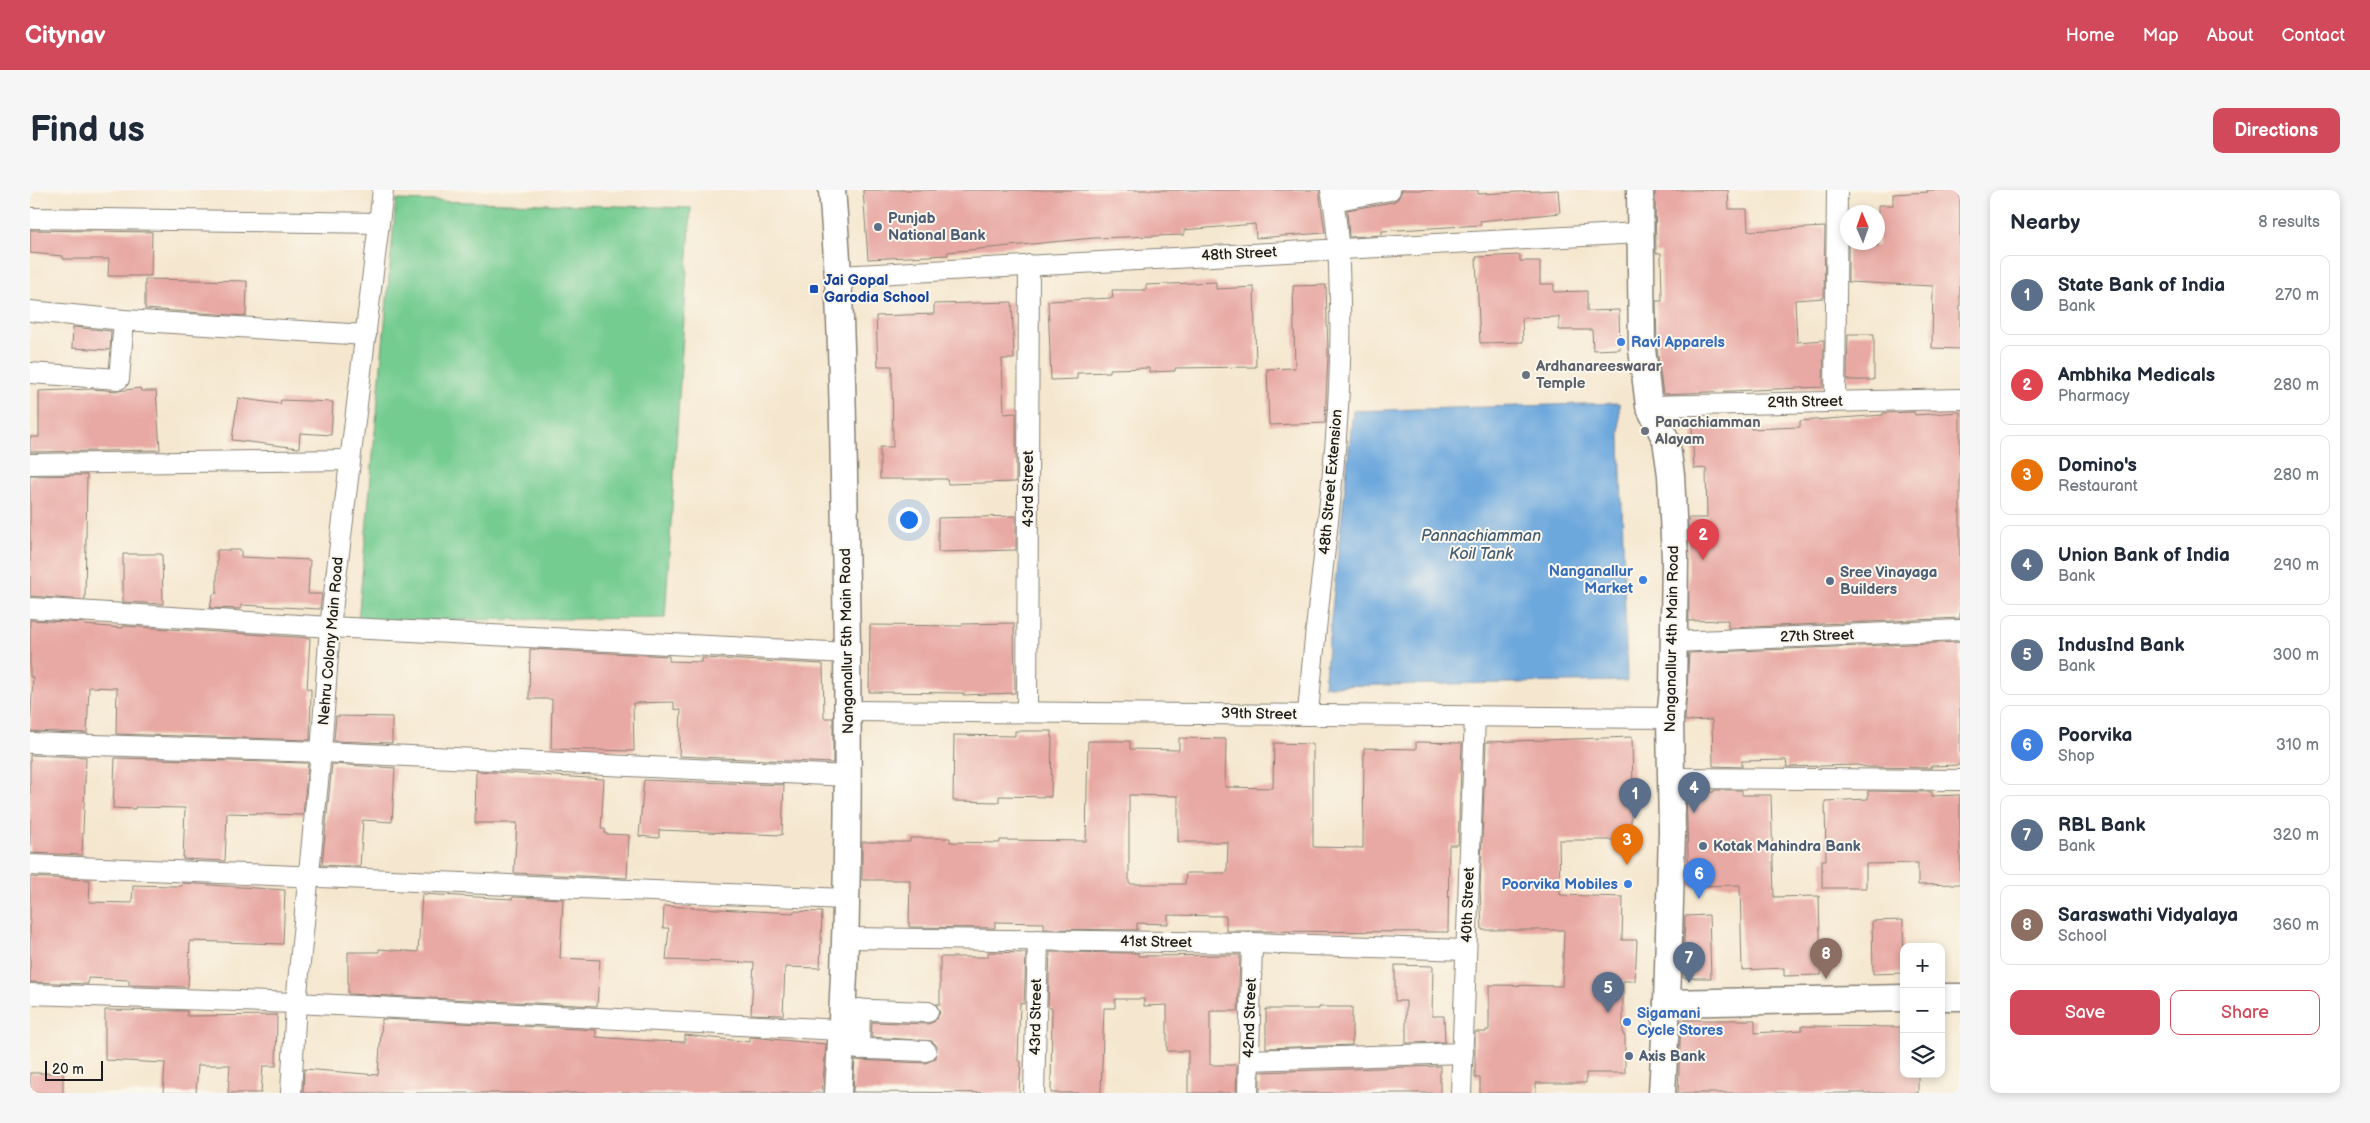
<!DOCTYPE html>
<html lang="en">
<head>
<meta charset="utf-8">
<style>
  body { margin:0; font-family:"Balsamiq Sans",sans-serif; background:#f6f6f7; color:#1f2937 }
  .controls { position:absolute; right:15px; bottom:15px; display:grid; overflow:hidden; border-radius:10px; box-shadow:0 2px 8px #0003 }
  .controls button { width:45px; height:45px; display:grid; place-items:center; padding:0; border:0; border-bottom:1px solid #e0e1e3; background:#fff; color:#1f2937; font:25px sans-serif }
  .compass { position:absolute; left:1810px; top:15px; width:45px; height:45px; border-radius:50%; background:#fff; box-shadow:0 2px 8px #0003; rotate:358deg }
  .scale { position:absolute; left:15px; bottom:12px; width:58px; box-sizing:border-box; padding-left:5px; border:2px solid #1c1c1c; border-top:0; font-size:14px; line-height:18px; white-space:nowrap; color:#1c1c1c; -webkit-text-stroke:4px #fbf7ec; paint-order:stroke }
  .you { position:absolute; left:878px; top:329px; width:18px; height:18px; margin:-12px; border:4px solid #fff; border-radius:50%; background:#1a73e8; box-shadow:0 0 0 8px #1a73e833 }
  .badge { display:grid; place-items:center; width:32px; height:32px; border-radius:50%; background:#d1495b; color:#fff; font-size:16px; font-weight:700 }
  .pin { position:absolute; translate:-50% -41px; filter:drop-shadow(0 1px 2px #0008) }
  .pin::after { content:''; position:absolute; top:26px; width:18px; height:15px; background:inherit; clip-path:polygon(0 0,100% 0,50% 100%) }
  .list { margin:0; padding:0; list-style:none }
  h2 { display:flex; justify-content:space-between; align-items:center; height:65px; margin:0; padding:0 20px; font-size:21px }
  h2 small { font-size:16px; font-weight:400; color:#747a83 }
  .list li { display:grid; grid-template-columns:32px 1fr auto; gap:15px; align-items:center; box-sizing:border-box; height:80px; margin:0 10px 10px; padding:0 10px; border:1px solid #e0e1e3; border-radius:10px }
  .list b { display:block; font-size:19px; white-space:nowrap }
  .list p { margin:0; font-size:16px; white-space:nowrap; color:#747a83 }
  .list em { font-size:16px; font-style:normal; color:#747a83 }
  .actions { display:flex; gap:10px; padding:15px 20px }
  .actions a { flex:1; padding:11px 0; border:1px solid #d1495b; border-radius:10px; text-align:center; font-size:18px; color:#d1495b }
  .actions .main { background:#d1495b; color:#fff }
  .icon { flex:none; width:28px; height:28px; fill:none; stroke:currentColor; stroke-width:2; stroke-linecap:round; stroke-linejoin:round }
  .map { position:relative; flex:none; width:1930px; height:903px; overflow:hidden; border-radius:10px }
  header { display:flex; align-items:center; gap:30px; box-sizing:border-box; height:70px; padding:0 25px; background:#d1495b; color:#fff }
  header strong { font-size:24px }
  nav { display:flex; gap:28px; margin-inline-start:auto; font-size:18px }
  .intro { display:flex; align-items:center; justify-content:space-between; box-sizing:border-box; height:120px; padding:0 30px }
  h1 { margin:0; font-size:35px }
  .button { padding:12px 22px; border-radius:10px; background:#d1495b; color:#fff; font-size:18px; font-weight:700 }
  main { display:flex; gap:30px; padding:0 30px }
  aside { flex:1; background:#fff; border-radius:10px; box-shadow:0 2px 8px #0003 }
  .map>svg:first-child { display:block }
  .green { fill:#75cc91; stroke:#487456 }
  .water { fill:#6da8dd; stroke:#44627c }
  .building { fill:#e8a8a3; fill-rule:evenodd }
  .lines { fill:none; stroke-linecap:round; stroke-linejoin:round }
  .minor-casing { stroke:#888276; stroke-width:22 }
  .tertiary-casing { stroke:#888276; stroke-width:29 }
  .minor { stroke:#fff; stroke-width:20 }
  .tertiary { stroke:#fff; stroke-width:26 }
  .service-dot { fill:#5c6f8a; stroke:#fbf7ec; stroke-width:2 }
  .transit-dot { fill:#1a4fb4; stroke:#fbf7ec; stroke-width:2 }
  .shop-dot { fill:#3f7fe0; stroke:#fbf7ec; stroke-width:2 }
  .worship-dot { fill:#6b7280; stroke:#fbf7ec; stroke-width:2 }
  .labels { text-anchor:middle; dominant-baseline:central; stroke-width:4; stroke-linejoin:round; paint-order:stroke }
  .service-label { font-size:15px; font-weight:bold; fill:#4e5e75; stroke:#fbf7ec; text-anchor:start }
  .street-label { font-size:15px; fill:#1c1c1c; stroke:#fbf7ec }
  .transit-label { font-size:15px; font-weight:bold; fill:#164399; stroke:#fbf7ec; text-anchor:start }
  .shop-label { font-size:15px; font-weight:bold; fill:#366cbe; stroke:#fbf7ec; text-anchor:start }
  .worship-label { font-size:15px; font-weight:bold; fill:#5b616d; stroke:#fbf7ec; text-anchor:start }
  .water-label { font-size:16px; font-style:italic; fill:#405b73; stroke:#fbf7ec }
</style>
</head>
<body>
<header>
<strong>Citynav</strong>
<nav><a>Home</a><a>Map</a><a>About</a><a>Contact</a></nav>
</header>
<div class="intro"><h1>Find us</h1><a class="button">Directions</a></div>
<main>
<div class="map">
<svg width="1930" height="903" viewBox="0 0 1930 903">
  <rect width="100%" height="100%" fill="#fbf7ec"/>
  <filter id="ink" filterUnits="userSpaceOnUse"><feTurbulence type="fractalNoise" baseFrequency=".02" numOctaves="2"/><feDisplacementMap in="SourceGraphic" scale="10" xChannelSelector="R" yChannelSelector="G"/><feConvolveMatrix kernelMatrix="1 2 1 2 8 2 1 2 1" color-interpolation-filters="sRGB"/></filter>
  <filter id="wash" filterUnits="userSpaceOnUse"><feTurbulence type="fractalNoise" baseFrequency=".0096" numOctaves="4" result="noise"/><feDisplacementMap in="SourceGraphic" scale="20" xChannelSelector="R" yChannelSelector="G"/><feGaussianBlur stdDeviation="1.12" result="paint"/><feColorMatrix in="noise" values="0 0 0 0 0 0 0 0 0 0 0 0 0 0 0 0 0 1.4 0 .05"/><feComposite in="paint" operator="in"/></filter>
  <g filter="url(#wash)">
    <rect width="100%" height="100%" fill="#f5e7cf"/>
    <!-- green -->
    <path class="green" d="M366 10 661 18 635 428 328 431Z"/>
    <!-- water -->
    <path class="water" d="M1589 213 1597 491 1294 496 1323 221Z"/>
    <g id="blocks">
      <!-- building -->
      <g class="building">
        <path d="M833 0H1289L1295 43 1226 48 1225 34 1154 40V45L1064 48 918 62V65L838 69Z"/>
        <path d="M1372 0H1448V4L1528 0 1530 23 1450 31 1451 35 1352 41V45L1319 47 1317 20 1363 12 1368 9Z"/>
        <path d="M1625 0H1698L1699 19H1717L1718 41 1795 37 1794 108 1765 110 1767 152 1794 150 1793 197 1633 204 1627 158 1626 111H1632L1631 63H1626Z"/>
        <path d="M1897 0H1930V159L1902 158 1903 96 1818 92V54L1848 56V15H1863V4L1898 2Z"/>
        <path d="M0 40 122 42 121 86H78L79 69H33V66L0 63Z"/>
        <path d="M1490 65V71H1510V94H1524V102L1557 101V121L1589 120 1590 159 1563 160 1562 140H1529V127L1492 128 1493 152 1450 153 1446 67Z"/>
        <path d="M115 89 217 91 216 126 115 119Z"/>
        <path d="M1186 92V99L1224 97 1226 177 1145 178V181L1119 182V178L1080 179V182L1047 183V189L1021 190 1018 111 1083 108 1082 100H1116V95Z"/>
        <path d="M1296 95 1298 164 1295 233 1239 235 1237 179 1265 178 1263 96Z"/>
        <path d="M982 112 984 169H972L974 224 986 223V292L918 294 917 289H850V257H863L862 176H848L846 126 904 124V114Z"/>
        <path d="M43 137 81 141 80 160 42 158Z"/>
        <path d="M1818 144H1844V190H1817Z"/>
        <path d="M110 198 111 201H126L130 260 0 262V247H9V201L61 199 88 201Z"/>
        <path d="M208 208 250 214 251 210 303 212 301 245 270 243 269 258 202 250Z"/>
        <path d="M1884 222 1885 225 1930 222V428L1698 438V430L1659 431 1658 328H1677L1676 278 1664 279 1662 236 1721 233V239L1770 237V231L1853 225V223Z"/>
        <path d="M57 285 55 410 0 406V286Z"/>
        <path d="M986 326V360L908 362V328Z"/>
        <path d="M187 360H211V367L280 370 278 404H292L290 419 211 415V419L180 418 183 404 187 403Z"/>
        <path d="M93 364H132L133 414 93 412Z"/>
        <path d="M0 430 55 433V435L93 438V436L280 448 277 499H281L280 550 86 544 87 498 59 497 57 543 0 541 3 487H0Z"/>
        <path d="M984 433 985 503 933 505V503L839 502 840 435 932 436V434Z"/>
        <path d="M1930 452V575L1901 576V578L1837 577 1827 575 1757 577 1756 570 1712 571V577L1683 576 1682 530 1655 531 1659 463Z"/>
        <path d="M500 459 639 466V471L671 472 672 468 793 474 794 528H803V573L649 566 651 520 644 519V512L603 513 604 561 521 559 522 509H499Z"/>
        <path d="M306 526 362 527V553L304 551Z"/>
        <path d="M985 541H1022L1021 607 969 606V612L923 611 924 545 985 546Z"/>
        <path d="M1602 547 1603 601H1601V650H1529L1530 705 1593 707 1592 750H1607L1605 791H1593V845H1595V883H1556V893H1506V903H1450V888H1445V842H1456V840H1459V795L1532 796 1534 740H1452L1450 698 1456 552Z"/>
        <path d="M1149 548 1196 549 1195 597 1243 598 1244 553 1283 554V657L1333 658 1334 558 1386 559V552L1432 553 1428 655H1419L1418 742 1196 741V726L1138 725V734L1107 733V740L1014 739V733L965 732V738L879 737 880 690H832V652H880V648H920V652L970 653V650L1056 651 1058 551H1100V559L1149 560ZM1099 605 1148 606V652H1198L1197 683H1156L1155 694H1099Z"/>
        <path d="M0 565 56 567 52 665 0 663Z"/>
        <path d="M85 568 278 573 273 625 197 623 195 671 153 669 155 618 105 617V619L83 618Z"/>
        <path d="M302 574 365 578 362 632 333 630 330 677 292 675Z"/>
        <path d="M446 581 574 589 571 639H575V644L599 645 597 688 484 683 487 633H445Z"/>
        <path d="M614 590 754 595 752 645 629 640V648L609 646Z"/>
        <path d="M1684 600H1712V605H1741L1744 707 1789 706 1791 785 1754 786V778L1712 780 1710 695 1659 696 1656 602H1684Z"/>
        <path d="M1838 601 1902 602V606L1930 605V694L1888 695V673L1836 674V698H1792V670H1796L1795 611 1838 609Z"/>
        <path d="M0 687 60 690 59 712 102 713 103 695 141 696H152V693L255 700 253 754 160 751 158 797 99 795V790L58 788V794L0 792Z"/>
        <path d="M392 704 482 709 483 707 533 709 530 768 570 770 567 816 318 804V762H349V759L388 762Z"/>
        <path d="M634 716 763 723 764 721 792 722 790 778 755 777 753 825 721 824 724 773 636 770 639 738H633Z"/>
        <path d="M1679 725 1681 788H1653L1655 726Z"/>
        <path d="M1873 730 1874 783 1843 784 1842 731Z"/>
        <path d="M958 762 996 763 994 814 990 813 988 871H991L989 903 823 902 825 870 896 873 906 868 907 856 902 851 841 847 842 832 898 834 904 832 910 823 906 814H910V767H958Z"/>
        <path d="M1020 762 1108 763V766L1210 765 1208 821H1180V875H1207L1206 903H1158V861H1137V815L1114 816V809H1085V818H1074L1071 903H1021L1022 818H1019L1018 815Z"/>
        <path d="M1365 775 1403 776 1402 826H1414L1415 852 1376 853V811H1365Z"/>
        <path d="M1289 817H1322V855L1236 858V819H1289Z"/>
        <path d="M75 820 157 821V826L247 825 246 876H233L231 903H198L200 875H168L166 903H133L135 873 75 870Z"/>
        <path d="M352 829 566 840V847L622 851 655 852V845L720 852V847L796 854 792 903H273L274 879 348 885Z"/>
        <path d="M1651 830H1725V843L1772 840V836L1874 837V884H1888V903H1648Z"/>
        <path d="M1410 876V903H1230V882Z"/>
        <rect x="0" y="883" width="33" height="20"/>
      </g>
    </g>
  </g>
  <g filter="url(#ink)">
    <use href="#blocks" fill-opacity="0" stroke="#888276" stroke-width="1"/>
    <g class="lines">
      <!-- minor casing -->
      <g class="minor-casing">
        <g id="minor">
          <path d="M1303 11 1360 0"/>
          <path d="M0 28 349 33"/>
          <path d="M809 86 1609 43"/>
          <path d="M0 121 94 130 336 145"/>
          <path d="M0 183 89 189 94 130"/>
          <path d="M1805 211 1807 0"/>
          <path d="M1619 216 1930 209"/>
          <path d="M0 274 320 270"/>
          <path d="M0 418 300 437 818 463"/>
          <path d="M1644 452 1930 440"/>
          <path d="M819 521 1640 528"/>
          <path d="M997 522 999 75"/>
          <path d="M1278 525C1288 388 1314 251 1310 113 1309 75 1309 37 1301 0"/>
          <path d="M0 553 291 562 818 586"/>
          <path d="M1643 588 1930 590"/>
          <path d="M0 675 815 709"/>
          <path d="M817 748 1222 753 1436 760"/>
          <path d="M0 804 266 813 811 840"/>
          <path d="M813 819 898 822"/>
          <path d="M811 858 896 861"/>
          <path d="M829 859 830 819"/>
          <path d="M1219 870 1433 863"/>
          <path d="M261 903 266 813 291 562 300 437 353 0"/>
          <path d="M1004 903 1008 750"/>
          <path d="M1218 903 1222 753"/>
          <path d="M1431 903 1445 526"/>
        </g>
      </g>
      <!-- tertiary casing -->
      <g class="tertiary-casing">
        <g id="tertiary">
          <path d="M802 0C812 115 813 230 815 345 819 531 820 717 808 903"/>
          <path d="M1610 0 1612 159 1619 216 1636 250 1641 285 1645 368 1643 500 1640 528 1642 642 1637 813 1632 903"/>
          <path d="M1911 807H1930"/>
          <path d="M1637 813 1874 808"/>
        </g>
      </g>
      <!-- minor -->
      <use href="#minor" class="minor"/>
      <!-- tertiary -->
      <use href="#tertiary" class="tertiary"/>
    </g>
  </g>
  <!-- markers -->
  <g class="service-dot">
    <circle cx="848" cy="37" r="5"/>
    <circle cx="1800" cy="391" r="5"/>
    <circle cx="1673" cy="656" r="5"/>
    <circle cx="1599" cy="866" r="5"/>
  </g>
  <rect class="transit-dot" x="779" y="94" width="10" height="10" rx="2.5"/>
  <g class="shop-dot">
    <circle cx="1591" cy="152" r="5"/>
    <circle cx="1613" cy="390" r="5"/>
    <circle cx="1598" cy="694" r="5"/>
    <circle cx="1597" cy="832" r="5"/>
  </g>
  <g class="worship-dot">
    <circle cx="1496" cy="185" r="5"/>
    <circle cx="1615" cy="241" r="5"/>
  </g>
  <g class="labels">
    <!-- service labels -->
    <g class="service-label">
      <text x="858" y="28">Punjab<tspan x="858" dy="17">National Bank</tspan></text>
      <text x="1810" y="382">Sree Vinayaga<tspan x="1810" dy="17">Builders</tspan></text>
      <text x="1683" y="656">Kotak Mahindra Bank</text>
      <text x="1609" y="866">Axis Bank</text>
    </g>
    <!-- street labels -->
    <g class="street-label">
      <text transform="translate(1209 64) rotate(-3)">48th Street</text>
      <text transform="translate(1775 212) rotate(-1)">29th Street</text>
      <text transform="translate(1301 292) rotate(-85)">48th Street Extension</text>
      <text transform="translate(998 299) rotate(-90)">43rd Street</text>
      <text transform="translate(1787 446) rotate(-2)">27th Street</text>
      <text transform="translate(1642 449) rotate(-89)">Nanganallur 4th Main Road</text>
      <text transform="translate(301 451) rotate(-85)">Nehru Colony Main Road</text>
      <text transform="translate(817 451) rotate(-91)">Nanganallur 5th Main Road</text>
      <text transform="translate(1229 524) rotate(1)">39th Street</text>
      <text transform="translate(1438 715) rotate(-88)">40th Street</text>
      <text transform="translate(1126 752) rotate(1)">41st Street</text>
      <text transform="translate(1006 827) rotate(-89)">43rd Street</text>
      <text transform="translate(1220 828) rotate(-88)">42nd Street</text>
    </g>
    <!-- transit labels -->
    <g class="transit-label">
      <text x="794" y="90">Jai Gopal<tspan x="794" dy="17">Garodia School</tspan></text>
    </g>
    <!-- shop labels -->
    <g class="shop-label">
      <text x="1601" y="152">Ravi Apparels</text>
      <text x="1603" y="381" text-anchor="end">Nanganallur<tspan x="1603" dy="17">Market</tspan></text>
      <text x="1588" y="694" text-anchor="end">Poorvika Mobiles</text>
      <text x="1607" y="823">Sigamani<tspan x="1607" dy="17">Cycle Stores</tspan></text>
    </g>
    <!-- worship labels -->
    <g class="worship-label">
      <text x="1506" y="176">Ardhanareeswarar<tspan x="1506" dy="17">Temple</tspan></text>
      <text x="1625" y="232">Panachiamman<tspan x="1625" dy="17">Alayam</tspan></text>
    </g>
    <!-- water labels -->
    <g class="water-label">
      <text x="1451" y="346">Pannachiamman<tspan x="1451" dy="18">Koil Tank</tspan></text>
    </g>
  </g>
</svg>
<div class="controls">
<button>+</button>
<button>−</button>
<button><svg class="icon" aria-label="layers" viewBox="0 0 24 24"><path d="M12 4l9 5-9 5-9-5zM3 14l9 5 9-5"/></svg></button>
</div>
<svg class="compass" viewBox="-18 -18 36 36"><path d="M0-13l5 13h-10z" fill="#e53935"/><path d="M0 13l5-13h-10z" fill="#747a83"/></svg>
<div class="scale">20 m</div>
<div class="you"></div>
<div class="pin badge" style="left:1605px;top:629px;background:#5c6f8a">1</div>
<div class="pin badge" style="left:1673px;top:370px;background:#e0444e">2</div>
<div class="pin badge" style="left:1597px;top:675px;background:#e8710a">3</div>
<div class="pin badge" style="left:1664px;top:623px;background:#5c6f8a">4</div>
<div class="pin badge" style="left:1578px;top:823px;background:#5c6f8a">5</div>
<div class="pin badge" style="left:1669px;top:709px;background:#3f7fe0">6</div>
<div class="pin badge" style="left:1659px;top:793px;background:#5c6f8a">7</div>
<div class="pin badge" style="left:1796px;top:789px;background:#8d6e63">8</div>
</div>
<aside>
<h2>Nearby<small>8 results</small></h2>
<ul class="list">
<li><span class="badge" style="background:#5c6f8a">1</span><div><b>State Bank of India</b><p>Bank</p></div><em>270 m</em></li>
<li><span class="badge" style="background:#e0444e">2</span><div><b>Ambhika Medicals</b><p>Pharmacy</p></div><em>280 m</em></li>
<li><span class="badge" style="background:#e8710a">3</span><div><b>Domino's</b><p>Restaurant</p></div><em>280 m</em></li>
<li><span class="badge" style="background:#5c6f8a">4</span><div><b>Union Bank of India</b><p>Bank</p></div><em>290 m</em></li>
<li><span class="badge" style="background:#5c6f8a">5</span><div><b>IndusInd Bank</b><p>Bank</p></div><em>300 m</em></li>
<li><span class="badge" style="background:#3f7fe0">6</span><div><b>Poorvika</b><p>Shop</p></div><em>310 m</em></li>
<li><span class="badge" style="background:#5c6f8a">7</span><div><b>RBL Bank</b><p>Bank</p></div><em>320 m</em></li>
<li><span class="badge" style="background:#8d6e63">8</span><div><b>Saraswathi Vidyalaya</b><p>School</p></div><em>360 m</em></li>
</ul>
<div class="actions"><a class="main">Save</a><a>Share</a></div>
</aside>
</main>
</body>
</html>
